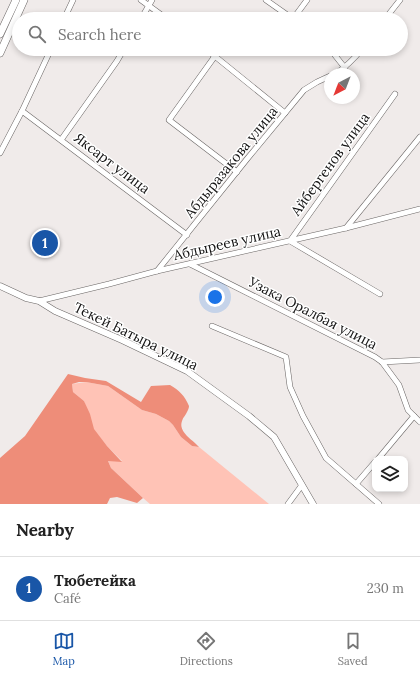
<!DOCTYPE html>
<html lang="en">
<head>
<meta charset="utf-8">
<style>
  body { margin:0; font-family:Lora,serif; background:#f6f6f6; color:#222 }
  .controls { position:absolute; right:12px; bottom:12px; display:grid; overflow:hidden; border-radius:8px; box-shadow:0 2px 6px #0003 }
  .controls button { width:36px; height:36px; display:grid; place-items:center; padding:0; border:0; border-bottom:1px solid #e0e0e0; background:#fff; color:#222; font:20px sans-serif }
  .compass { position:absolute; left:324px; top:68px; width:36px; height:36px; border-radius:50%; background:#fff; box-shadow:0 2px 6px #0003; rotate:222deg }
  .you { position:absolute; left:215px; top:297px; width:14px; height:14px; margin:-10px; border:3px solid #fff; border-radius:50%; background:#1a73e8; box-shadow:0 0 0 6px #1a73e833 }
  .badge { display:grid; place-items:center; width:26px; height:26px; border-radius:50%; background:#1956a7; color:#fff; font-size:13px; font-weight:700 }
  .pin { position:absolute; translate:-50% -50%; border:2px solid #fff; box-shadow:0 1px 4px #0006 }
  .list { margin:0; padding:0; list-style:none }
  h2 { display:flex; justify-content:space-between; align-items:center; height:52px; margin:0; padding:0 16px; font-size:17px }
  h2 small { font-size:13px; font-weight:400; color:#767676 }
  .list li { display:grid; grid-template-columns:26px 1fr auto; gap:12px; align-items:center; box-sizing:border-box; height:64px; padding:0 16px; border-top:1px solid #e0e0e0 }
  .list b { display:block; font-size:15px; white-space:nowrap }
  .list p { margin:0; font-size:13px; white-space:nowrap; color:#767676 }
  .list em { font-size:13px; font-style:normal; color:#767676 }
  .icon { flex:none; width:22px; height:22px; fill:none; stroke:currentColor; stroke-width:2; stroke-linecap:round; stroke-linejoin:round }
  .map { position:relative; flex:none; width:420px; height:504px; overflow:hidden }
  .search { position:absolute; background:#fff; box-shadow:0 2px 6px #0003; left:12px; right:12px; top:12px; height:44px; display:flex; align-items:center; gap:10px; box-sizing:border-box; padding:0 14px; border-radius:22px; color:#767676; font-size:15px }
  .sheet { height:116px; background:#fff }
  nav { display:flex; justify-content:space-around; align-items:center; box-sizing:border-box; height:56px; border-top:1px solid #e0e0e0; background:#fff; font-size:11px; color:#767676 }
  nav a { display:grid; justify-items:center; gap:2px }
  nav .on { color:#1956a7 }
  .map>svg:first-child { display:block }
  .green { fill:#ffc3b6 }
  .water { fill:#ee8d79 }
  .lines { fill:none; stroke-linecap:round; stroke-linejoin:round }
  .minor-casing { stroke:#696564; stroke-width:6 }
  .tertiary-casing { stroke:#696564; stroke-width:7 }
  .secondary-casing { stroke:#696564; stroke-width:8 }
  .minor { stroke:#fff; stroke-width:5 }
  .tertiary { stroke:#fff; stroke-width:6 }
  .secondary { stroke:#fff; stroke-width:7 }
  .labels { text-anchor:middle; dominant-baseline:central; stroke-width:3; stroke-linejoin:round; paint-order:stroke }
  .street-label { font-size:14px; fill:#131212; stroke:#fff }
</style>
</head>
<body>
<div class="map">
<svg width="420" height="504" viewBox="0 0 420 504">
  <rect width="100%" height="100%" fill="#f0ebea"/>
  <!-- green -->
  <path class="green" d="M86 382 108 386 142 410 156 414 169 421 173 425 181 437 192 446 199 447 269 504H150L143 498 111 468 108 461H122L107 446 93 429 84 401 73 392 72 384Z"/>
  <!-- water -->
  <path class="water" d="M68 374 85 378 106 381 141 402 151 386 170 385C179 390 185 396 189 406 189 408 188 410 187 412 186 415 183 417 182 421 178 432 192 439 199 447L192 446 181 437 173 425 169 421 156 414 142 410 108 386 86 382H79L72 384 73 392 84 401 90 414 94 429 107 446 122 462 108 461 111 468 143 498 137 503 117 497 110 498 107 504H0V458L25 436Z"/>
  <g class="lines">
    <!-- minor casing -->
    <g class="minor-casing">
      <g id="minor">
        <path d="M141 0 167 19"/>
        <path d="M266 0 293 19"/>
        <path d="M64 19 73 0"/>
        <path d="M141 19 152 0"/>
        <path d="M293 19 307 0"/>
        <path d="M385 19 400 0"/>
        <path d="M206 49 285 113"/>
        <path d="M330 49 345 68"/>
        <path d="M215 56 169 120 237 172"/>
        <path d="M335 74C346 67 354 59 362 49"/>
        <path d="M22 111 187 235"/>
        <path d="M61 140 117 61 124 49"/>
        <path d="M0 153 22 111 51 49"/>
        <path d="M346 228 420 137"/>
        <path d="M190 264 375 357 382 362 399 385 408 410 420 422"/>
        <path d="M157 271 247 159 304 90 317 82 330 76"/>
        <path d="M380 294 290 241 395 94"/>
        <path d="M39 301 109 284 157 271 346 228 420 209"/>
        <path d="M212 326 286 357 290 387 303 416 326 458 379 504"/>
        <path d="M382 362 420 360"/>
        <path d="M378 459 414 416"/>
        <path d="M356 484 375 462"/>
        <path d="M288 504 302 485"/>
      </g>
    </g>
    <!-- tertiary casing -->
    <g class="tertiary-casing">
      <path id="tertiary" d="M0 286 26 298 39 301 55 311 122 340 187 371 249 416 274 437 313 504"/>
    </g>
    <!-- secondary casing -->
    <g class="secondary-casing">
      <g id="secondary">
        <path d="M0 34 16 0"/>
        <path d="M0 53 24 0"/>
      </g>
    </g>
    <!-- minor -->
    <use href="#minor" class="minor"/>
    <!-- tertiary -->
    <use href="#tertiary" class="tertiary"/>
    <!-- secondary -->
    <use href="#secondary" class="secondary"/>
  </g>
  <g class="labels">
    <!-- street labels -->
    <g class="street-label">
      <text transform="translate(231 162) rotate(-51)">Абдыразакова улица</text>
      <text transform="translate(112 163) rotate(37)">Яксарт улица</text>
      <text transform="translate(330 164) rotate(-54)">Айбергенов улица</text>
      <text transform="translate(227 243) rotate(-13)">Абдыреев улица</text>
      <text transform="translate(313 313) rotate(27)">Узака Оралбая улица</text>
      <text transform="translate(136 336) rotate(26)">Текей Батыра улица</text>
    </g>
  </g>
</svg>
<div class="controls">
<button><svg class="icon" aria-label="layers" viewBox="0 0 24 24"><path d="M12 4l9 5-9 5-9-5zM3 14l9 5 9-5"/></svg></button>
</div>
<svg class="compass" viewBox="-18 -18 36 36"><path d="M0-13l5 13h-10z" fill="#e53935"/><path d="M0 13l5-13h-10z" fill="#767676"/></svg>
<div class="you"></div>
<div class="pin badge" style="left:45px;top:243px">1</div>
<div class="search"><svg class="icon" aria-label="search" viewBox="0 0 24 24"><circle cx="10" cy="10" r="6"/><path d="M15 15l6 6"/></svg>Search here</div>
</div>
<section class="sheet">
<h2>Nearby<small></small></h2>
<ul class="list">
<li><span class="badge">1</span><div><b>Тюбетейка</b><p>Café</p></div><em>230 m</em></li>
</ul>
</section>
<nav>
<a class="on"><svg class="icon" aria-label="map" viewBox="0 0 24 24"><path d="M3 6l6-2 6 2 6-2v14l-6 2-6-2-6 2zM9 4v14M15 6v14"/></svg>Map</a>
<a><svg class="icon" aria-label="directions" viewBox="0 0 24 24"><path d="M12 3l9 9-9 9-9-9zM9 14v-3h6M13 9l2 2-2 2"/></svg>Directions</a>
<a><svg class="icon" aria-label="saved" viewBox="0 0 24 24"><path d="M7 4h10v16l-5-4-5 4z"/></svg>Saved</a>
</nav>
</body>
</html>
